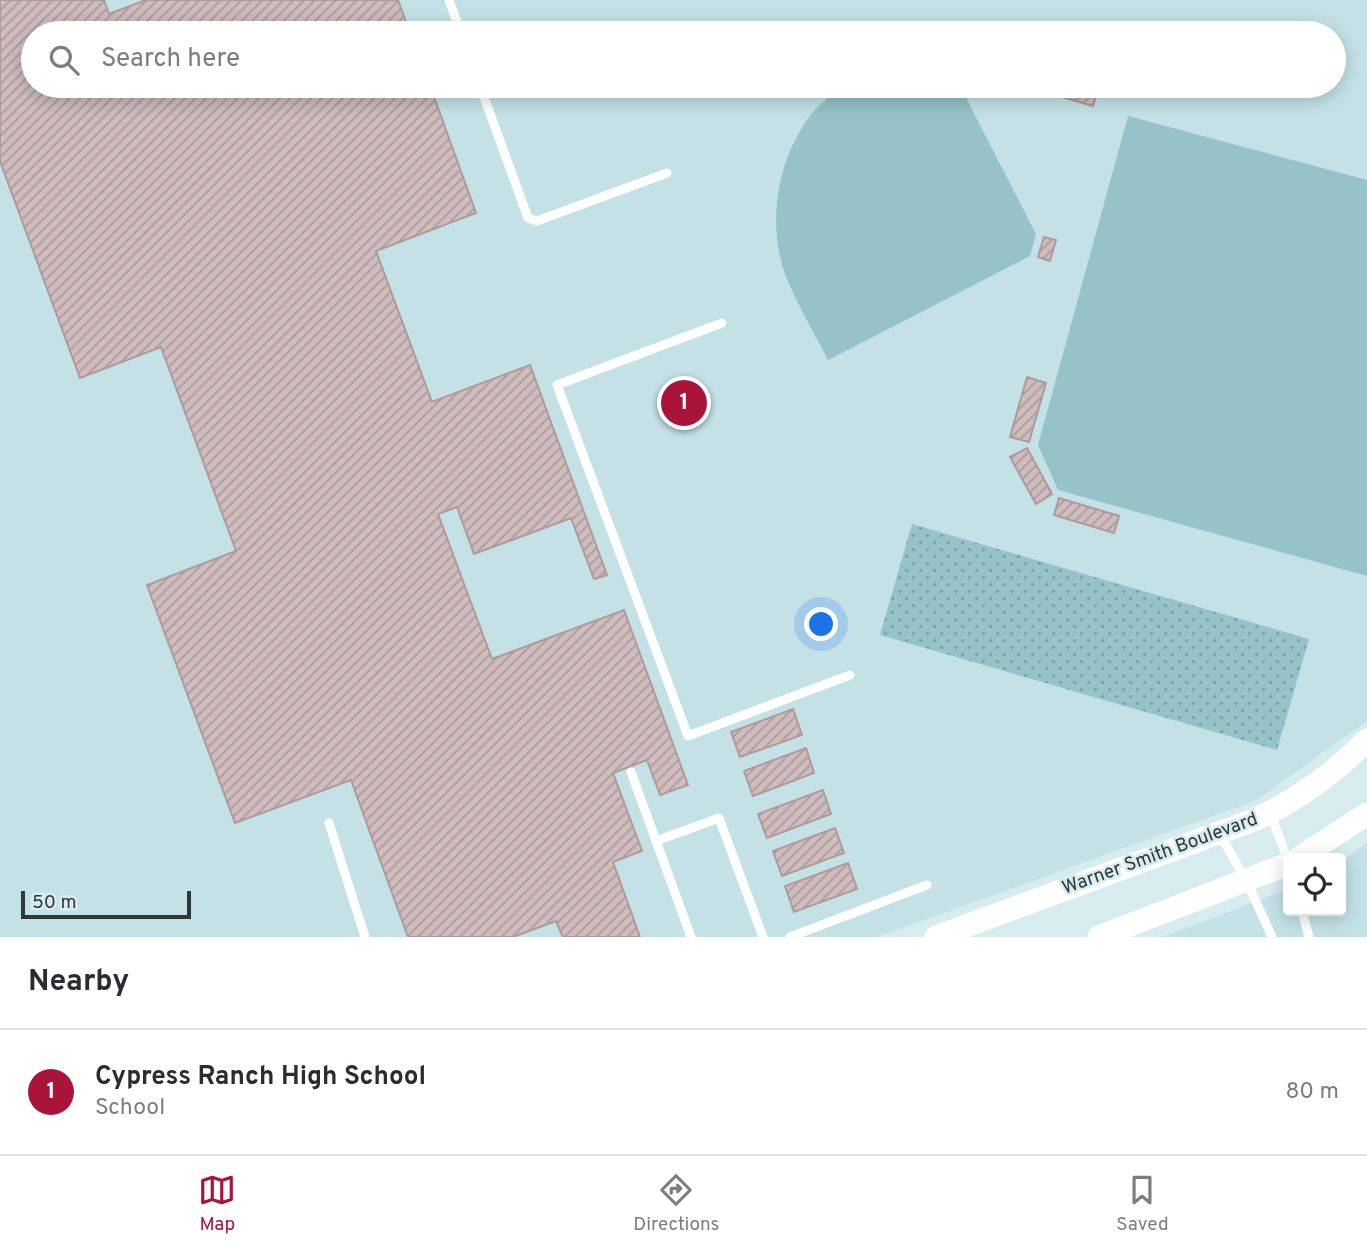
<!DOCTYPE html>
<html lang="en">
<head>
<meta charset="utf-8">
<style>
  body { margin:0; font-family:Overpass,sans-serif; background:#f2f2f3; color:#2b2b33 }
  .controls { position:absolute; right:21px; bottom:21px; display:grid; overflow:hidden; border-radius:7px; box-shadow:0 4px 18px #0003 }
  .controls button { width:63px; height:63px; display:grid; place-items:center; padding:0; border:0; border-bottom:2px solid #e1e1e2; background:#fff; color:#2b2b33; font:35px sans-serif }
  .scale { position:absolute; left:21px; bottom:18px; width:170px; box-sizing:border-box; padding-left:7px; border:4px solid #2f3738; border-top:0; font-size:19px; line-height:24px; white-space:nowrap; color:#2f3738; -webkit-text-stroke:5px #d7ecef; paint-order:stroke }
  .you { position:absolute; left:822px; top:625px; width:24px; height:24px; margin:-18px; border:5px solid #fff; border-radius:50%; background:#1a73e8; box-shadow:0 0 0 10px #1a73e833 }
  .badge { display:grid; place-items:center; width:46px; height:46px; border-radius:50%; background:#aa133a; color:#fff; font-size:23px; font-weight:700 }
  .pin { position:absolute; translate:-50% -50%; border:4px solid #fff; box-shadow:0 2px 7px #0006 }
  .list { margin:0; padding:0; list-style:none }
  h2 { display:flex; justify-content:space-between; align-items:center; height:91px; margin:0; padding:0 28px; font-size:30px }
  h2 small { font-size:23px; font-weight:400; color:#7c7c81 }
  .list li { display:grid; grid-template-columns:46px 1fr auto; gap:21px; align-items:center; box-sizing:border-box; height:126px; padding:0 28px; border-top:2px solid #e1e1e2 }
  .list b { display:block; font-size:26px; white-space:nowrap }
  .list p { margin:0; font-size:23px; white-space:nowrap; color:#7c7c81 }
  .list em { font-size:23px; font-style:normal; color:#7c7c81 }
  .icon { flex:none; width:38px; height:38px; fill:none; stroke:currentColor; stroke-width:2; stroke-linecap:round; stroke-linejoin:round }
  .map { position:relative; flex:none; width:1367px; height:937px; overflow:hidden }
  .search { position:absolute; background:#fff; box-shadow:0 4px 18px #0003; left:21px; right:21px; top:21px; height:77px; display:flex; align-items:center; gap:18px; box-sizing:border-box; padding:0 24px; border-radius:38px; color:#7c7c81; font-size:26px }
  .sheet { height:217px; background:#fff }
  nav { display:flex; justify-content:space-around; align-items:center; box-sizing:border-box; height:98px; border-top:2px solid #e1e1e2; background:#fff; font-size:19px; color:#7c7c81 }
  nav a { display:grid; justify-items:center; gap:4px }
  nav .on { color:#aa133a }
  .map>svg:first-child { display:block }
  .built { fill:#c4e2e6; fill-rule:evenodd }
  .grass { fill:#95c3c9 }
  .park { fill:url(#park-dots) }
  .building { fill:url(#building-hatch); stroke:#ad9a9b; stroke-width:2 }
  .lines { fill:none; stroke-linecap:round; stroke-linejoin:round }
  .service { stroke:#fff; stroke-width:9 }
  .tertiary { stroke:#fff; stroke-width:23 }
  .labels { text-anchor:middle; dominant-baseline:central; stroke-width:5; stroke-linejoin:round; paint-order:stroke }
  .street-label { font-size:19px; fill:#2f3738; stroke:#d7ecef }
</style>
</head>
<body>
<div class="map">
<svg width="1367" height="937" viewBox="0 0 1367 937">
  <defs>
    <pattern id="park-dots" width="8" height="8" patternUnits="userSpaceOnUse" patternTransform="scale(1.75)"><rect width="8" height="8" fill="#95c3c9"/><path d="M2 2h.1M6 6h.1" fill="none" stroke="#7a9fa4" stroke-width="1.8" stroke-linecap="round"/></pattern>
    <pattern id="building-hatch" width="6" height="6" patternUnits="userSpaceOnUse" patternTransform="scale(1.75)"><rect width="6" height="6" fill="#d0bcbd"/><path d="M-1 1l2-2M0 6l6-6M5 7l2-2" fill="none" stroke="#a99a9b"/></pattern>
  </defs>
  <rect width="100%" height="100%" fill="#d7ecef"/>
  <!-- built -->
  <g class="built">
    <path d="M0 0H1367V721L1257 800 877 937H0ZM33 33H1334V86H33Z"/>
    <path d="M1367 842V937H1163L1288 889V911H1341V863Z"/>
  </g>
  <!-- grass -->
  <g class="grass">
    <path d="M840 86H960L1036 234 1030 256 828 360C814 332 796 303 785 274 767 223 777 160 810 116 818 105 831 96 840 86Z"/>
    <path d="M1128 116 1367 180V576L1058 490 1038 445Z"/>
  </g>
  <!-- park -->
  <path class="park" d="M912 524 1309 639 1277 750 880 635Z"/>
  <!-- building -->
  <g class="building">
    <path d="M0 0H104L109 14 146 0H398L410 33H33V86H430L476 213 376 251 432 402 530 365 607 575 594 579 571 518 474 554 457 507 438 514 492 659 624 610 688 785 660 795 647 760 613 773 642 851 613 862 640 937H563L556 921 513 937H408L351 780 235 823 147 585 236 551 161 347 80 378 0 161Z"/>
    <path d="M1025 86H1099L1093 106Z"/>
    <path d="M1137 86H1181L1178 96Z"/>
    <path d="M1044 237 1056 240 1050 261 1038 257Z"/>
    <path d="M1027 377 1046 383 1029 442 1010 437Z"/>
    <path d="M1027 448 1052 494 1036 504 1010 457Z"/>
    <path d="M1059 498 1119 516 1114 533 1054 515Z"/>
    <path d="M793 709 802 735 740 757 731 732Z"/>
    <path d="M806 748 814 773 753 796 744 771Z"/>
    <path d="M823 790 831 814 767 838 758 814Z"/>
    <path d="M835 828 844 853 782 876 773 851Z"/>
    <path d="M848 863 857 889 794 912 785 886Z"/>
  </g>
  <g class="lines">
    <!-- service -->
    <g class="service">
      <path d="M449 0 461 33"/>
      <path d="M480 86 528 218 537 221 667 173"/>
      <path d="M722 323 557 385 688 736 850 675"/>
      <path d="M631 772 691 937"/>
      <path d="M1270 813 1288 860"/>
      <path d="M329 823 365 937"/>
      <path d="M1220 835 1247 882 1272 937"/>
      <path d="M656 841 719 818 763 937"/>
      <path d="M1302 911 1309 937"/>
      <path d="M790 937 927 885"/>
    </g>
    <!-- tertiary -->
    <g class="tertiary">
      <path d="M1299 858 1367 814"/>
      <path d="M936 937 1254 820C1297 800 1334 774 1367 740"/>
      <path d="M1099 937 1288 864"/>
    </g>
  </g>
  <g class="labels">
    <!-- street labels -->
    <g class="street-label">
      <text transform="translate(1160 854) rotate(-20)">Warner Smith Boulevard</text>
    </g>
  </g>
</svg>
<div class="controls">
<button><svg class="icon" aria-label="locate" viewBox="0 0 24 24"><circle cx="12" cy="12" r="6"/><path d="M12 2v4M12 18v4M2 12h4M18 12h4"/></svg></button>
</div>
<div class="scale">50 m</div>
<div class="you"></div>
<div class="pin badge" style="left:684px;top:403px">1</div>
<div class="search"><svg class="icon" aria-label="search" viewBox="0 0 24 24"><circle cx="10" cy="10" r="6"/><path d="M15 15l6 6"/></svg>Search here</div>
</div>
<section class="sheet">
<h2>Nearby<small></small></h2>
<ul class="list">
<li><span class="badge">1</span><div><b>Cypress Ranch High School</b><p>School</p></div><em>80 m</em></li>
</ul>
</section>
<nav>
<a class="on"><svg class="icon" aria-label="map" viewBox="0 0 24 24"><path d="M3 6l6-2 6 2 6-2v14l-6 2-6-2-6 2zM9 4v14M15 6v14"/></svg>Map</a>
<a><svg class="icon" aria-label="directions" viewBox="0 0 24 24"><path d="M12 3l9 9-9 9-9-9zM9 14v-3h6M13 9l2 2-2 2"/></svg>Directions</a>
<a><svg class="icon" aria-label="saved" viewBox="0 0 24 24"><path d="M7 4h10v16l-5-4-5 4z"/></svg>Saved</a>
</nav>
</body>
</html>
